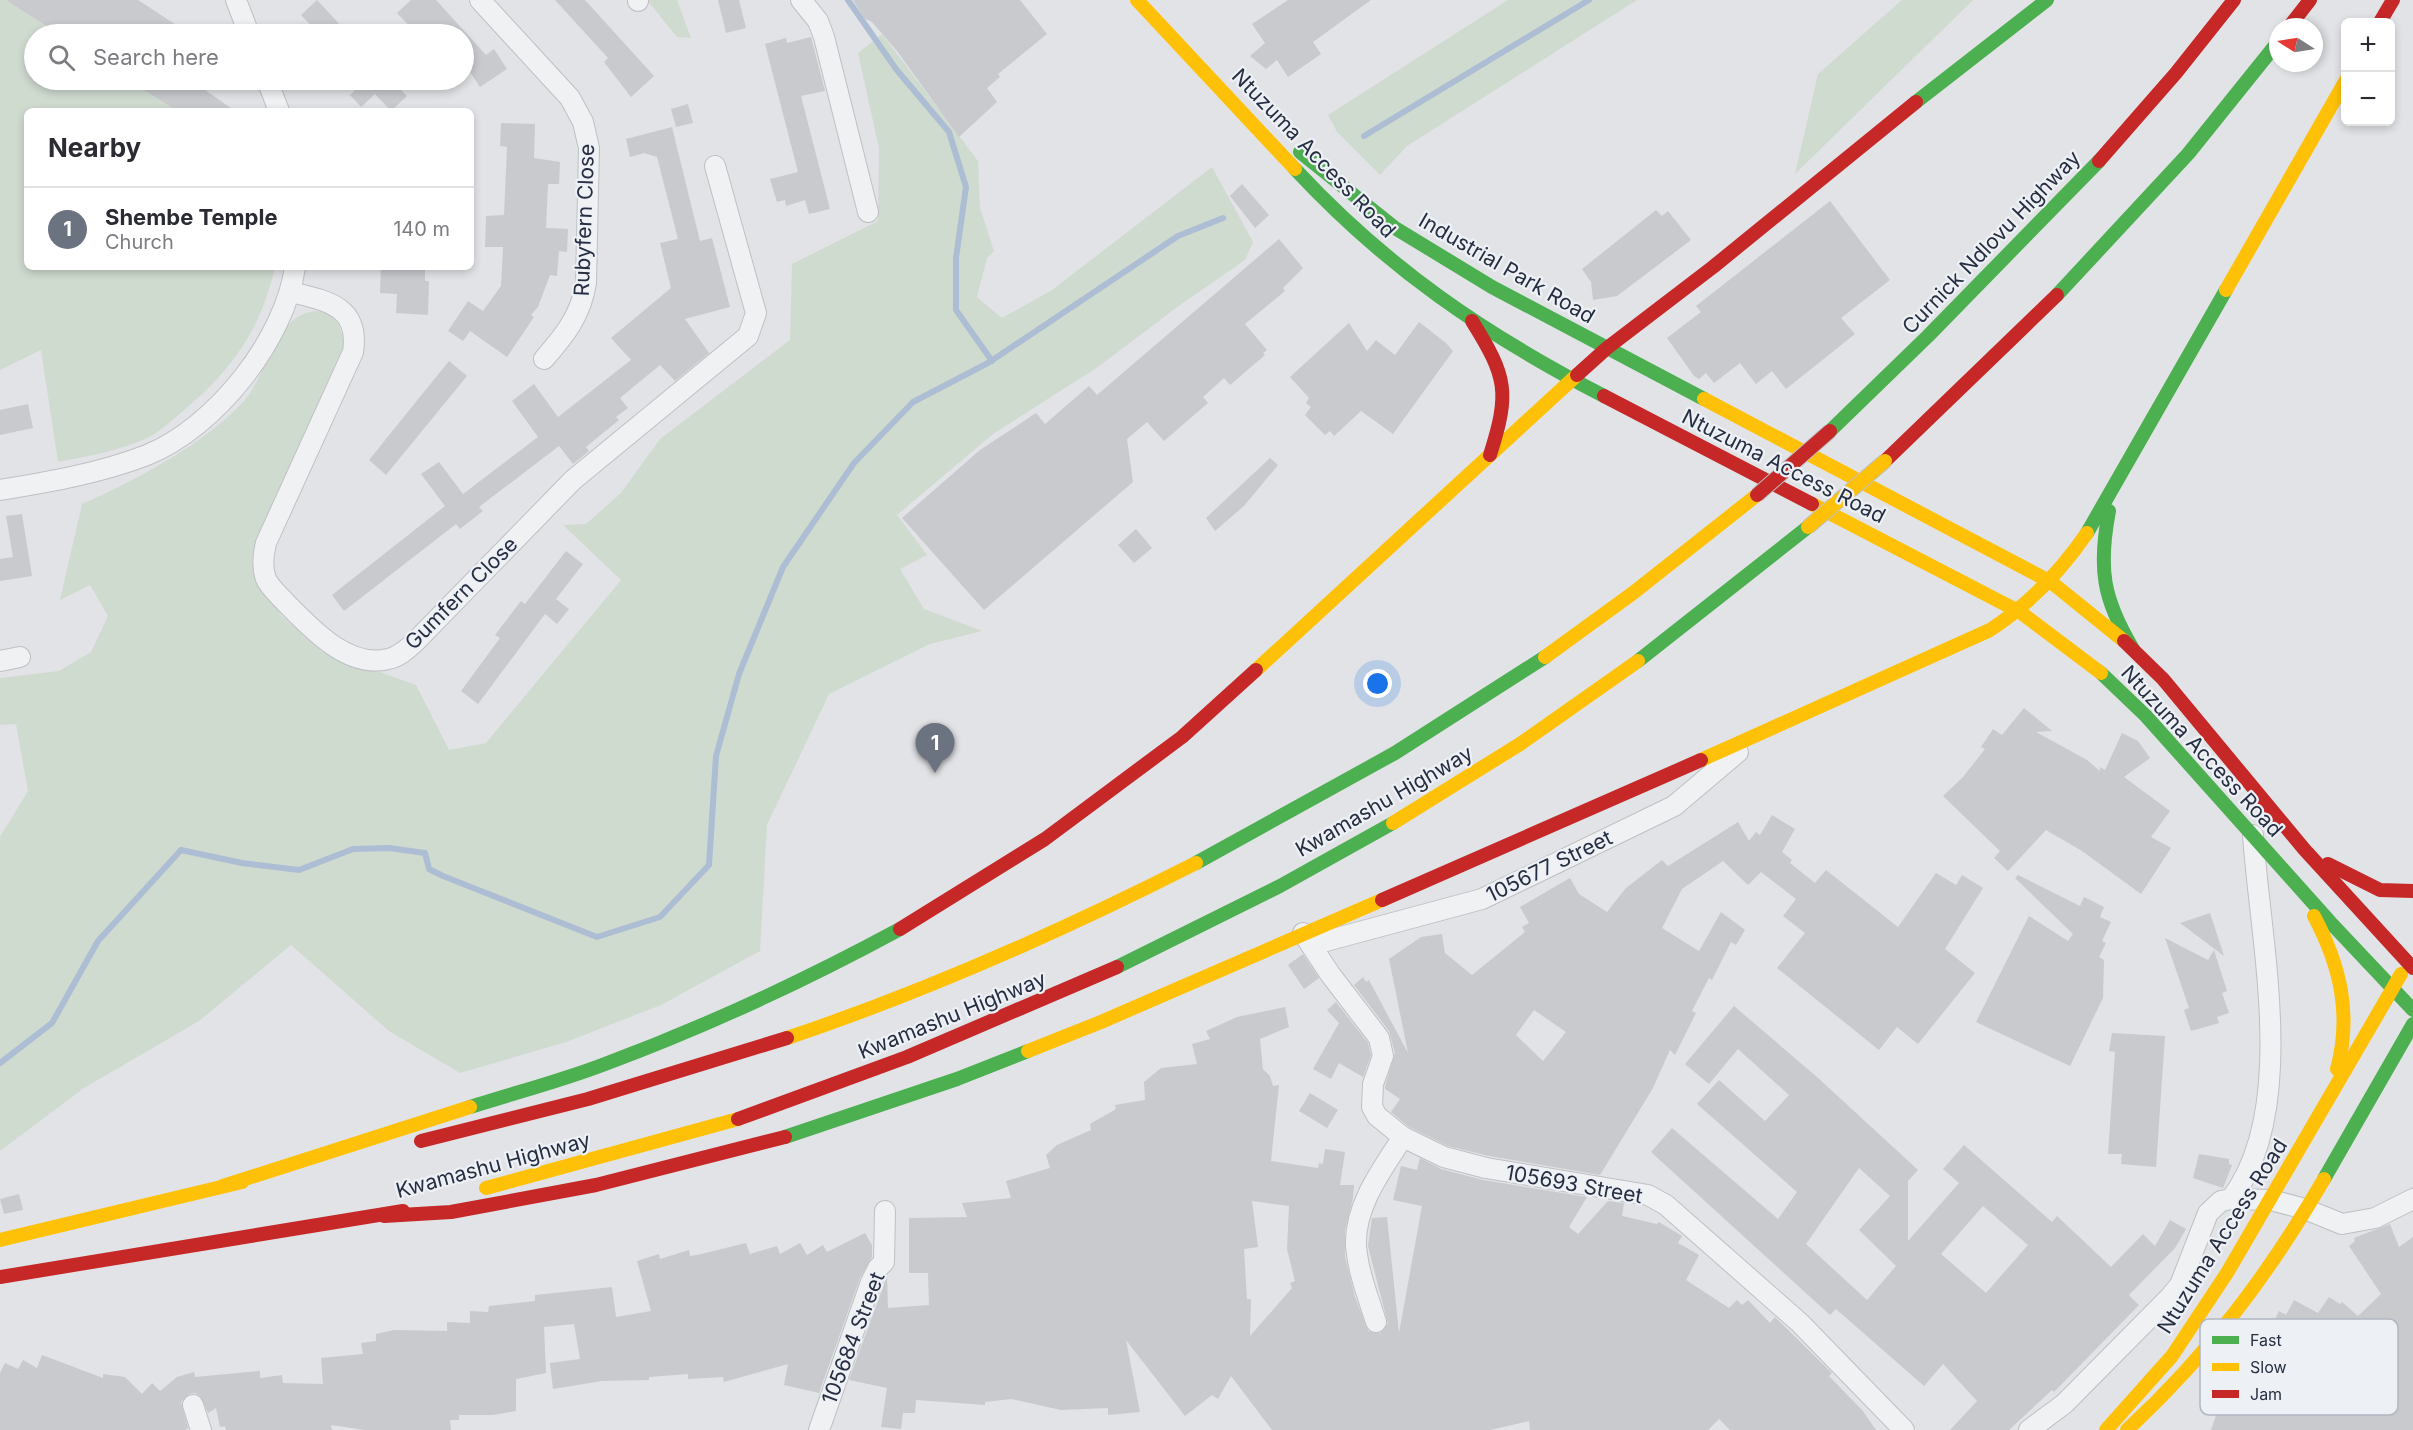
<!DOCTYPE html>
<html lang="en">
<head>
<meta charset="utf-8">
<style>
  body { margin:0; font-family:Inter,sans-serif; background:#f2f2f3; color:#2b2b33 }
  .controls { position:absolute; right:18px; top:18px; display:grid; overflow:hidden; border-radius:9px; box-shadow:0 3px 9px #0003 }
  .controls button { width:54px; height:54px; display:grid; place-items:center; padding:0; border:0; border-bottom:2px solid #e1e1e2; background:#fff; color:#2b2b33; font:30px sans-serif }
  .compass { position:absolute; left:2269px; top:18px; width:54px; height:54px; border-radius:50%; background:#fff; box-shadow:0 3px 9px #0003; rotate:282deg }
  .you { position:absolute; left:1378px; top:684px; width:21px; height:21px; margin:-15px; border:4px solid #fff; border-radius:50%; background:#1a73e8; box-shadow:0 0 0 9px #1a73e833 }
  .badge { display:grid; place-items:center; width:39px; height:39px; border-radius:50%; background:#676d7b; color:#fff; font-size:20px; font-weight:700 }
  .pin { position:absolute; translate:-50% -50px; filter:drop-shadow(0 2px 3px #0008) }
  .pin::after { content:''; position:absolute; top:32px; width:21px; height:18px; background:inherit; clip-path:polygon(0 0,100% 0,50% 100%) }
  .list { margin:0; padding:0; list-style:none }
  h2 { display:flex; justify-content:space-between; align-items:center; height:78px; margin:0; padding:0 24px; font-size:26px }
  h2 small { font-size:20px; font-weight:400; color:#7c7c81 }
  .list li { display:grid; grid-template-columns:39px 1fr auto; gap:18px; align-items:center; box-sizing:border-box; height:84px; padding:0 24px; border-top:2px solid #e1e1e2 }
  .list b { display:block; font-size:22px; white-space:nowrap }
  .list p { margin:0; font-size:20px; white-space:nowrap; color:#7c7c81 }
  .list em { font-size:20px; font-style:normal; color:#7c7c81 }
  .icon { flex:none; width:33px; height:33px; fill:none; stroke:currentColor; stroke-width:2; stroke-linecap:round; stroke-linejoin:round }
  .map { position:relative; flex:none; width:2413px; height:1430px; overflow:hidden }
  .search { position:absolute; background:#fff; box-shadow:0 3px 9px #0003; left:24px; top:24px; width:450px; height:66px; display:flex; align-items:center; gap:15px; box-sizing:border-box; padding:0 21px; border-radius:33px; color:#7c7c81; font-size:22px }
  .panel { position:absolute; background:#fff; box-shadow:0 3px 9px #0003; left:24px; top:108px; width:450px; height:162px; border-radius:9px }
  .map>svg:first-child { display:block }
  .green { fill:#d0dbd0 }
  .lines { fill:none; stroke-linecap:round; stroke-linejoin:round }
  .stream { stroke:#acbdd4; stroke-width:6 }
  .building { fill:#c8cace; fill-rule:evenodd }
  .street-casing { stroke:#bec0c4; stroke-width:22 }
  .street { stroke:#f0f1f3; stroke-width:20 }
  .fast { stroke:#4caf50; stroke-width:14 }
  .slow { stroke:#ffc107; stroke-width:14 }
  .jam { stroke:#c62828; stroke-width:14 }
  .slow-bridge-casing { stroke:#bcc0c4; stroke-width:16; stroke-linecap:butt }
  .jam-bridge-casing { stroke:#bcc0c4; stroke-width:16; stroke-linecap:butt }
  .slow-bridge { stroke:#ffc107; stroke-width:14 }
  .jam-bridge { stroke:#c62828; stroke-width:14 }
  .labels { text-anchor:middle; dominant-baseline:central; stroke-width:4.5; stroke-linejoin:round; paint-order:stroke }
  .street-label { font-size:21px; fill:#262e41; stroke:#edf1f6 }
  .key { fill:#edf1f6; stroke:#b1b6c0; stroke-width:1.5 }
  .key-label { font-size:16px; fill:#262e41 }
</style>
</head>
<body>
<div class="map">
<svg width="2413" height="1430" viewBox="0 0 2413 1430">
  <rect width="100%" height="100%" fill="#e1e3e6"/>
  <!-- green -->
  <g class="green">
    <path d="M0 0H6L59 34H34V80H128L177 111H27V267H275C261 329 232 370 183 411 172 420 160 432 147 438 118 451 89 456 58 462L41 350 0 370Z"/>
    <path d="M647 0H677L691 38 677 37Z"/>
    <path d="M1508 0H1637L1407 146 1380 175 1337 132 1328 115Z"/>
    <path d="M1902 0H1973L1795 174 1818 74Z"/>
    <path d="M882 34 978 161 980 208 994 251 987 258 977 297 1002 318 1052 290 1212 167 1253 242 1245 260 1180 305 1098 367 993 434 897 515 927 555 900 569 924 609 982 631 930 644 829 694 767 825 760 951 661 1005 566 1042 460 1073 389 1031 291 945 199 1021 84 1088 0 1151V837L28 791 16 724 0 725V678L59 671 91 652 108 616 90 585 60 600 82 504C133 482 206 443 244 401 265 378 274 323 306 313 335 304 345 330 344 354L292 462 252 559 264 592 282 616 321 651 416 685 449 750 486 743 621 580 563 525 586 524 621 493 660 439 790 340 792 264 878 221 879 148 858 53Z"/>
  </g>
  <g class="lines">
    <!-- stream -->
    <g class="stream">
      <path d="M848 0 896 69 949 132 966 187 956 258V310L992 361"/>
      <path d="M1364 136 1589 0"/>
      <path d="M0 1063 52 1023 98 941 181 850 242 863 299 870 353 849 389 848 425 853 429 869 443 876 597 937 660 917 709 865 716 756 739 674 783 567 854 463 913 402 988 363 1178 236 1223 218"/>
    </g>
  </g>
  <!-- building -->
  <g class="building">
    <path d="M6 0H138L190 34H59Z"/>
    <path d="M317 0 332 16 348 34H319L301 15Z"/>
    <path d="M411 0H436L486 55 494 49 507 69 480 87 464 63V34H417L397 13Z"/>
    <path d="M555 0H585L654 76 631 97 604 62 608 58Z"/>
    <path d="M718 0H739L746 28 726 33Z"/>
    <path d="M853 0H1020L1047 34 998 74 1000 77 987 88 997 102 959 137 897 51 872 22 864 18Z"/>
    <path d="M1288 0H1371L1313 42 1321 54 1288 77 1277 60 1266 69 1250 56 1265 43 1252 24Z"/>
    <path d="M811 37 825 91 801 96 830 209 809 214 805 200 786 206 785 200 777 202 770 179 798 172 765 44 786 38 787 43Z"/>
    <path d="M128 80H202L198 85 235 111H177Z"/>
    <path d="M361 80H391L407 96 391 111 375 94 361 107 350 95 364 82Z"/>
    <path d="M688 104 693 123 676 127 671 109Z"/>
    <path d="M501 123 535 124 534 158 560 162 559 184H548L546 228 568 229 567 252 559 251 557 276 550 275 538 307 531 315 534 317 507 357 470 331 463 341 448 331 468 301 483 311 501 286 503 247H485L486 216 504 215 507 147 500 146Z"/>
    <path d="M672 127 700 241 712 238 730 307 685 319 709 353 675 381 660 365 620 398 628 408 616 417 619 420 586 447 589 451 573 464 559 446 479 507 483 511 460 529 456 524 344 611 332 595 445 506 421 474 439 462 463 494 538 437 512 401 534 384 558 417 631 360 611 338 671 288 660 243 678 239 657 157 644 153 630 157 626 139Z"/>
    <path d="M1242 184 1269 215 1255 228 1230 196Z"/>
    <path d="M1830 201 1890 280 1841 318 1855 334 1786 389 1772 371 1756 384 1740 363 1714 383 1706 373 1699 379 1694 376 1667 338 1701 312 1696 306Z"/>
    <path d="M1656 210 1662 216 1668 211 1691 240 1617 296 1593 300 1591 282 1582 269Z"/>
    <path d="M1279 239 1303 268 1283 288 1285 291 1245 324 1267 350 1263 353 1265 355 1230 385 1224 378 1203 397 1208 403 1164 441 1147 422 1127 439 1133 482 984 610 902 518 980 450 1036 413 1045 424 1089 386 1097 395Z"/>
    <path d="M381 267H425V281H429L428 315 396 313 397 294 380 293Z"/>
    <path d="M1419 322 1446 343 1453 351 1393 434 1361 411 1334 436 1330 431 1325 435 1305 415 1311 407 1306 403 1309 398 1290 377 1349 323 1367 351 1376 340 1395 355Z"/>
    <path d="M449 361 467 376 386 475 369 460Z"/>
    <path d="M28 404 33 428 0 435V410Z"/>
    <path d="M1270 458 1278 465 1244 506 1215 531 1206 518Z"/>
    <path d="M22 514 32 576 0 581V559L13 557 6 516Z"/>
    <path d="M1136 529 1152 548 1134 563 1118 545Z"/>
    <path d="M566 551 583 564 556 599 569 609 557 624 545 614 478 704 461 691 500 638 495 635 521 601 525 604Z"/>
    <path d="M2024 708 2052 731 2036 732 2087 760 2100 771V767L2105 770 2122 733 2138 741 2150 758 2124 777 2170 811 2151 837 2171 848 2141 894 2082 851 2046 830 2008 871 1994 858 2000 851 1943 796 1963 777 1985 749 1981 747 1993 729 2002 735Z"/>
    <path d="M1772 815 1795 829 1782 852 1792 860 1790 863 1815 883 1826 870 1898 927 1936 873 1956 885 1962 875 1983 888 1945 949 1975 973 1918 1044 1897 1027 1879 1050 1777 968 1805 933 1783 916 1796 899 1761 872 1748 885 1723 861 1682 889 1662 928 1699 951 1721 912 1745 930 1736 945 1731 942 1712 980 1709 978 1692 1011 1696 1013 1675 1055 1670 1050 1653 1088 1600 1175 1489 1156 1448 1146 1409 1127 1391 1112 1400 1099 1385 1089V1086L1395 1053 1389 1031 1354 985 1363 977 1366 982 1369 980 1408 1053 1389 959 1421 937 1442 934 1445 953 1472 975 1525 932 1522 927 1529 923 1520 907 1556 886 1570 878 1579 894 1607 912 1626 888 1662 860 1668 866 1738 822 1749 841 1756 832 1760 835ZM1534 1010 1566 1032 1543 1061 1516 1035Z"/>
    <path d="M2018 875 2080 906 2084 897 2104 907 2100 917 2111 922 2102 941 2106 943 2099 957 2104 960 2103 998 2070 1066 1976 1022 2029 916 2068 941 2073 934 2015 878Z"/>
    <path d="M2210 913 2224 956 2180 923Z"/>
    <path d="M2165 938 2208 960 2214 950 2227 991 2222 993 2229 1013 2217 1017 2219 1023 2191 1031 2184 1010 2189 1008Z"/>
    <path d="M1303 954 1319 978 1304 989 1288 965Z"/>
    <path d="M1336 1002 1368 1043 1371 1055 1363 1077 1339 1063 1331 1079 1313 1069 1339 1023 1327 1010Z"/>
    <path d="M1734 1006 1817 1077 1918 1170 1908 1181V1241L1959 1183 1943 1169 1964 1145 2052 1222 2057 1216 2111 1267 2143 1234 2155 1246 2170 1220 2186 1229 2175 1248 2129 1295 2139 1305 2054 1392 2052 1390 2009 1430H1950L1977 1401 1943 1364 1924 1386 1836 1309 1830 1315 1651 1152 1672 1128 1778 1219 1797 1192 1697 1104 1719 1080 1765 1121 1789 1095 1738 1049 1709 1084 1685 1064ZM1859 1168 1890 1196 1859 1230 1896 1266 1867 1300 1806 1244ZM1983 1206 2028 1245 1986 1293 1941 1254Z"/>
    <path d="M1285 1007 1289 1027 1260 1039 1263 1069 1270 1076 1273 1086 1279 1085 1271 1161 1318 1168 1319 1163 1323 1164 1325 1149 1345 1152 1340 1185H1354L1353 1198 1345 1230V1257L1355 1297 1368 1331 1380 1333 1388 1324 1368 1246 1372 1218 1387 1217 1399 1333 1422 1206 1393 1200 1401 1166 1417 1170 1420 1158 1441 1169 1483 1180 1587 1197 1569 1227 1578 1234 1608 1201 1624 1203 1622 1216 1657 1224 1659 1222 1682 1236 1678 1243 1699 1255 1686 1280 1729 1308 1737 1300 1742 1305 1748 1300 1770 1323 1775 1317 1832 1373 1829 1376 1862 1410 1876 1430H1730L1719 1419 1708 1430H1530L1529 1421 1490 1430H1272L1231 1376 1218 1399 1212 1395 1185 1416 1126 1340 1140 1412 1108 1415V1408L1061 1410 1011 1399 985 1402V1405L916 1400 915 1413H903L901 1429 881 1427 887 1388 849 1380 887 1276 888 1308 929 1305 928 1273H909V1218L967 1217 962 1203 1011 1198 1006 1181 1050 1168 1046 1155 1057 1145 1091 1130 1090 1124 1116 1109 1115 1105 1145 1100 1144 1082 1161 1068 1197 1064 1192 1044 1210 1039 1206 1031 1237 1017ZM1252 1201 1289 1206 1287 1249 1295 1281 1290 1283 1292 1288 1250 1336 1251 1299H1247L1244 1249 1258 1247Z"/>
    <path d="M2112 1033 2165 1036 2156 1167 2121 1164 2122 1154H2108L2115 1052 2109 1051Z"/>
    <path d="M1310 1093 1338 1110 1327 1128 1299 1111Z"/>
    <path d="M2199 1154 2229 1159V1164L2232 1165 2223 1188 2193 1178Z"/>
    <path d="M19 1194 23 1210 4 1214 0 1199Z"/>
    <path d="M2390 1224 2399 1247 2413 1237V1430H2211L2219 1407 2227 1412 2245 1379 2243 1377 2250 1362 2254 1365 2265 1335 2267 1336 2279 1311 2286 1315 2294 1300 2318 1313 2329 1297 2340 1304 2342 1302 2358 1316 2381 1294 2349 1246 2355 1241 2354 1238Z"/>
    <path d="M865 1233 872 1245V1257L860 1278 819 1393 784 1385 788 1364 724 1382 723 1377 688 1379V1374L649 1377V1380L602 1381 553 1389 550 1363 580 1359 574 1324 544 1327 546 1373 516 1379V1411L493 1415H459V1420H450L451 1430H365L331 1425 332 1430H226L225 1426 220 1427 216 1408 208 1413 201 1397 195 1393 189 1394 181 1402 188 1428 185 1430H0V1373L5 1363 18 1369 23 1360 37 1368 42 1355 103 1378V1374L125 1377 142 1394 152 1383 160 1391 177 1377 194 1372 195 1377 260 1371V1378L282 1375 283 1383 323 1384 321 1358 363 1354 361 1343 376 1341V1334L394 1330 447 1331V1322L470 1323V1311L488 1312 489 1306 535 1301V1295L612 1287 616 1317 651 1311 637 1261 659 1254 660 1259 689 1250 690 1256 697 1255 746 1243 750 1254 777 1246 780 1254 800 1243 807 1255 823 1245 827 1252Z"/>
  </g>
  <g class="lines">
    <!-- street casing -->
    <g class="street-casing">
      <g id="street">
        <path d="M236 0 249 34"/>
        <path d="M480 0 570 98 583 122 589 148 586 283C581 315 565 335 544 359"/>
        <path d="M638 0V1"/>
        <path d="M801 0 818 21 824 37 868 212"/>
        <path d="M267 80 279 111"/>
        <path d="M291 292C327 301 360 306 353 352L266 543C263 555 262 568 266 579 270 588 281 597 287 604 312 629 348 669 388 659 399 657 407 649 415 642L573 480 748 336 756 313 715 166"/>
        <path d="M0 490C49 482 101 473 147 455 216 427 285 339 295 267"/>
        <path d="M0 661 20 657"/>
        <path d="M1303 933 1330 974 1379 1038 1383 1056 1373 1084 1372 1107 1377 1116 1403 1137 1444 1157 1486 1168 1648 1195 1666 1205 1800 1323 1904 1430"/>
        <path d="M1311 945 1482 899 1674 806 1738 752"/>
        <path d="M2231 1199C2299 1110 2260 941 2253 835"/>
        <path d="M1376 1322C1368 1297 1358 1271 1356 1246 1354 1206 1383 1168 1403 1137"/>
        <path d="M193 1405 201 1430"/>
        <path d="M819 1430 871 1282 878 1268 884 1262 885 1211"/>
        <path d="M2029 1430 2064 1404 2170 1297 2180 1285 2208 1213 2221 1201 2231 1199 2271 1200 2305 1209 2342 1224 2375 1218 2413 1199"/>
      </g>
    </g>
    <!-- street -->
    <use href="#street" class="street"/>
    <!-- fast -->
    <g class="fast">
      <path d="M1916 102 2047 0"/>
      <path d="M1300 152 1395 228 1492 287 1704 399"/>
      <path d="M1295 169C1387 268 1484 334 1604 396"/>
      <path d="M2057 295 2188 154 2278 42"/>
      <path d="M1830 431 1928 336 2099 161"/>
      <path d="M2109 511C2098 569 2103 599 2133 649"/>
      <path d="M2087 533 2226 290"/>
      <path d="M1638 661 1808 527"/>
      <path d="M2101 673 2146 716 2330 922 2413 1010"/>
      <path d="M1196 863 1395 753 1545 657"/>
      <path d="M1117 967 1280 886 1393 823"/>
      <path d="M470 1107C514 1093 561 1081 605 1064 707 1026 804 981 900 929"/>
      <path d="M785 1137 957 1079 1028 1051"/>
      <path d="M2324 1179 2413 1024"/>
    </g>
    <!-- slow -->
    <g class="slow">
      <path d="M1137 0 1295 169"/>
      <path d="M2226 290 2346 80"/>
      <path d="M1704 399 2051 582 2124 641"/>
      <path d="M1812 504 2020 612 2101 673"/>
      <path d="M1545 657 1633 593 1757 495"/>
      <path d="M1256 670 1577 375"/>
      <path d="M1701 760 1990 630C2030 604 2060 572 2087 533"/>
      <path d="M1393 823 1520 744 1638 661"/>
      <path d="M2314 916C2340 965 2352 1014 2337 1069"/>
      <path d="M787 1038C927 991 1064 930 1196 863"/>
      <path d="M1028 1051 1101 1022 1382 900"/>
      <path d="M223 1186 470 1107"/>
      <path d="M486 1188 738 1119"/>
      <path d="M0 1240 242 1182"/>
      <path d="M2106 1430 2172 1356 2227 1273 2401 974"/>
      <path d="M2127 1430C2208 1355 2269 1274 2324 1179"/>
    </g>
    <!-- jam -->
    <g class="jam">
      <path d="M2380 22 2393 0"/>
      <path d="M2289 27 2310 0"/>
      <path d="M2099 161 2176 73 2234 0"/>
      <path d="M1472 321C1507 377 1510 392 1490 455"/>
      <path d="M1577 375 1607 348 1713 267 1916 102"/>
      <path d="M1604 396 1812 504"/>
      <path d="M1885 461 2057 295"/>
      <path d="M2124 641 2163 679 2304 849 2413 968"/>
      <path d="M2328 864 2380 890 2413 891"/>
      <path d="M1382 900 1701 760"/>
      <path d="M900 929 1045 839 1182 737 1256 670"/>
      <path d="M738 1119 907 1057 1117 967"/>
      <path d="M421 1141 588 1099 787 1038"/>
      <path d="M384 1216 451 1212 596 1185 785 1137"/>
      <path d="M0 1277 403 1211"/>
    </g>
    <!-- slow-bridge casing -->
    <g class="slow-bridge-casing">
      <path id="slow-bridge" d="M1808 527 1885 461"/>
    </g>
    <!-- jam-bridge casing -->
    <g class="jam-bridge-casing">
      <path id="jam-bridge" d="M1757 495 1830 431"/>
    </g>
    <!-- slow-bridge -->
    <use href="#slow-bridge" class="slow-bridge"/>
    <!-- jam-bridge -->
    <use href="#jam-bridge" class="jam-bridge"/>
  </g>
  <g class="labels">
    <!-- street labels -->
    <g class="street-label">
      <text transform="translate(1314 153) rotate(46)">Ntuzuma Access Road</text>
      <text transform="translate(584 220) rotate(-88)">Rubyfern Close</text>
      <text transform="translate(1991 242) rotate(-46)">Curnick Ndlovu Highway</text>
      <text transform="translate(1507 268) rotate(30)">Industrial Park Road</text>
      <text transform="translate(1784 466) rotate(27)">Ntuzuma Access Road</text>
      <text transform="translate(461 593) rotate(-45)">Gumfern Close</text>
      <text transform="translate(2202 751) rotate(47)">Ntuzuma Access Road</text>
      <text transform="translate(1384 801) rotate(-30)">Kwamashu Highway</text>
      <text transform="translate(1549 866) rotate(-26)">105677 Street</text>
      <text transform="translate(952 1015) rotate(-22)">Kwamashu Highway</text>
      <text transform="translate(493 1165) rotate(-15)">Kwamashu Highway</text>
      <text transform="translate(1574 1184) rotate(10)">105693 Street</text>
      <text transform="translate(2222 1236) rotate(-58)">Ntuzuma Access Road</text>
      <text transform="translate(853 1338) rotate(-69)">105684 Street</text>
    </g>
  </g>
  <!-- legend -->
  <rect x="2200" y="1319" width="198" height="96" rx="9" class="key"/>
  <rect x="2212" y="1336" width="27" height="8" fill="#4caf50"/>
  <rect x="2212" y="1363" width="27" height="8" fill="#ffc107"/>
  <rect x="2212" y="1390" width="27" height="8" fill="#c62828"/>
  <g class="key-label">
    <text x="2250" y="1346">Fast</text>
    <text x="2250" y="1373">Slow</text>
    <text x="2250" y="1400">Jam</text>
  </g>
</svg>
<div class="controls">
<button>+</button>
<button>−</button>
</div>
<svg class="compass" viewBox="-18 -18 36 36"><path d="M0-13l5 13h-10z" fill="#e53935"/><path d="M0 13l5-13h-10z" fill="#7c7c81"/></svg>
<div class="you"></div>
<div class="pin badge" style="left:935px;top:773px;background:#6b7280">1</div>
<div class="search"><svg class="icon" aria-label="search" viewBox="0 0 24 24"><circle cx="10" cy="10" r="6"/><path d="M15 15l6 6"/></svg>Search here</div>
<section class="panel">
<h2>Nearby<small></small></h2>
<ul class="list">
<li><span class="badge" style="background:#6b7280">1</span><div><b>Shembe Temple</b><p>Church</p></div><em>140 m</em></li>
</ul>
</section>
</div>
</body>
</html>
